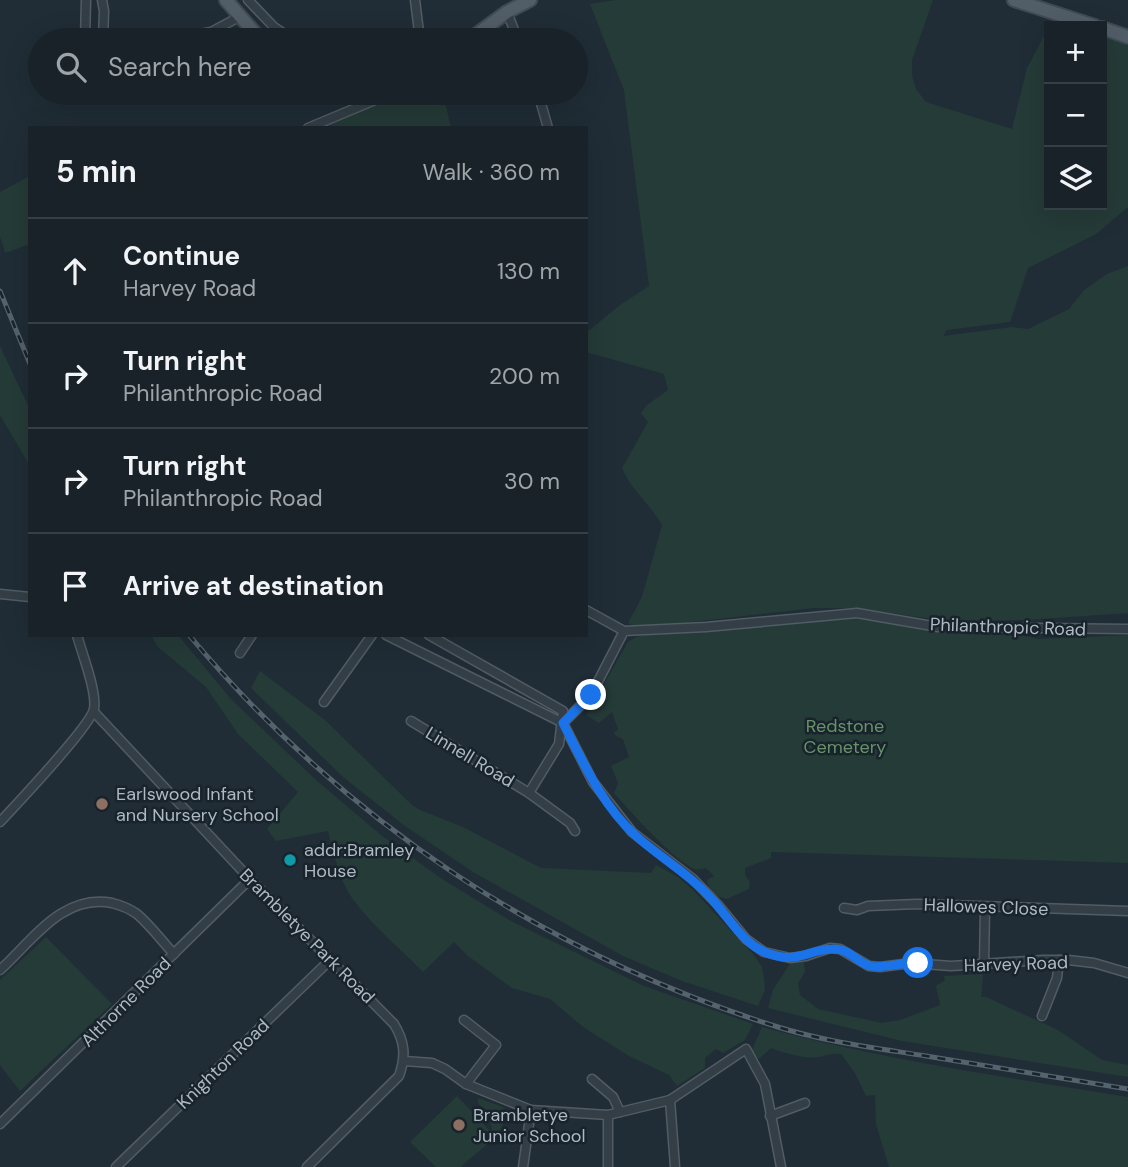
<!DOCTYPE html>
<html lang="en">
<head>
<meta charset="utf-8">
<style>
  body { margin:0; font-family:"DM Sans",sans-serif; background:#252f34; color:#f1f3f6 }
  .controls { position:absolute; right:21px; top:21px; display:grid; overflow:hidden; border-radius:0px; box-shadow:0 7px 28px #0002 }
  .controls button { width:63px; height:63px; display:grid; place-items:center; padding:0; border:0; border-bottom:2px solid #363f45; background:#182228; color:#f1f3f6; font:35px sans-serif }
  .stop { position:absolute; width:21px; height:21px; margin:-16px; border:5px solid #1a73e8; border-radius:50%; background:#fff }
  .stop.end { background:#1a73e8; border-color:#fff; box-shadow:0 2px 7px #0008 }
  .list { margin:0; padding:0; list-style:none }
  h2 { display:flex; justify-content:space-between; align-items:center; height:91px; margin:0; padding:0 28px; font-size:30px }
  h2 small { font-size:23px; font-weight:400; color:#9fa4a8 }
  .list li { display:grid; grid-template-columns:46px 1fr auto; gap:21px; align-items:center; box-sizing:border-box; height:105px; padding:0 28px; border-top:2px solid #363f45 }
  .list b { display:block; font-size:26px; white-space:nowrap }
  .list p { margin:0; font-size:23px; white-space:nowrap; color:#9fa4a8 }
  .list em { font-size:23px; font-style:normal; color:#9fa4a8 }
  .icon { flex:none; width:38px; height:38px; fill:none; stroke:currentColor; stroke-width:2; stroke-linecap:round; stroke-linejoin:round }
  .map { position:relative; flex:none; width:1128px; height:1167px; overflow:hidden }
  .search { position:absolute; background:#182228; box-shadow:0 7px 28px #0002; left:28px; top:28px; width:560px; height:77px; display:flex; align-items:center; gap:18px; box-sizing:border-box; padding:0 24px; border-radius:38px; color:#9fa4a8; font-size:26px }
  .panel { position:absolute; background:#182228; box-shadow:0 7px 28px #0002; left:28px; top:126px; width:560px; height:511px; border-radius:0px }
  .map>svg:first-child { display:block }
  .green { fill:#253b38 }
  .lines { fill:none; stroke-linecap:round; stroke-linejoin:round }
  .minor-casing { stroke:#515c64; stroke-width:11 }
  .primary-casing { stroke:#404a53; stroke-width:16 }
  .minor { stroke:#333e46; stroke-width:8 }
  .primary { stroke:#515d67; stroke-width:12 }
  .rail-casing { stroke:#55636e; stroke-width:5 }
  .rail { stroke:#19232b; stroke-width:2.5; stroke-dasharray:8; stroke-linecap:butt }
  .route { stroke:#1a73e8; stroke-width:9 }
  .education-dot { fill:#8d6e63; stroke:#19232b; stroke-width:2.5 }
  .culture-dot { fill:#0f9aa8; stroke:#19232b; stroke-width:2.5 }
  .labels { text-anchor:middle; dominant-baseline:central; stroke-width:5; stroke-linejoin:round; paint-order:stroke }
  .street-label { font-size:18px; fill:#adb9c3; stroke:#19232b }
  .park-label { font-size:18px; fill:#669369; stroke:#19232b }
  .poi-label { font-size:18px; fill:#adb9c3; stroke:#19232b; text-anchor:start }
</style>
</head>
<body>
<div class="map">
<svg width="1128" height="1167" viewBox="0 0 1128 1167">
  <rect width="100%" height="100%" fill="#202d36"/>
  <!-- green -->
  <g class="green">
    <path d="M615 0H933L912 60V75L916 89 926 102 1012 129 1027 68 1052 21 1070 26H1049V205H1102V36L1128 45V207L1096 234 1028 268 1010 322 947 330 943 336 1012 327 1028 329 1069 309 1084 290 1107 274 1128 266V613L1026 620 945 621 857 608H814L639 628 628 623 642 597 662 525C650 504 631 490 622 468L648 422 641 413 647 405 668 390 664 374 586 352V333L620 305 649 286 624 90 590 4Z"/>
    <path d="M389 93H443L451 128H320L380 101Z"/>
    <path d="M30 176V244L5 253 0 236V192Z"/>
    <path d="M0 346 30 410V466L0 415Z"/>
    <path d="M842 617 867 619 933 632 1026 636 1039 639 1128 635V863L771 852V858L745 868V875L750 882 749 889 727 899C716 897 709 892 707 880L714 876 706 868C702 869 699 870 695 869 676 863 629 810 614 793L618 783 611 766 629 757 623 739 616 736 614 733 618 729 612 712 599 723 586 715 628 642 636 637 648 634Z"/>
    <path d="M151 635H178L230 698 316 780 381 835 442 879 511 921 644 986 753 1024 745 1040 723 1053 716 1049 705 1058V1068L677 1086 669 1075 629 1056 583 1027 550 999 512 988 468 956 454 942 423 972C401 949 360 915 346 888 337 870 333 850 328 831L276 841 267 829 298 792 238 734 206 687 158 647Z"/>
    <path d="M260 671 325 720 412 805 418 809 463 827 541 868 651 873 656 865 678 877 693 890 754 955 762 967 764 978 765 990 758 1006 682 981 623 956 473 872 405 826 343 777 251 688Z"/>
    <path d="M46 937 112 1004 20 1091 0 1065V980Z"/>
    <path d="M791 962H804L805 972 798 983 800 995 818 1009 882 1023 900 1020 940 1005 936 986 945 980 944 976 983 974 981 997H986L1058 1030 1102 1060 1128 1065V1077L902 1041 768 1008 773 990Z"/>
    <path d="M762 1027C882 1060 1006 1077 1128 1097V1167H889L876 1124 875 1095 866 1096 855 1073 841 1054C831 1053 827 1056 818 1057 803 1059 784 1053 771 1048L759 1059 751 1052Z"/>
    <path d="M457 1096 490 1131 492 1129 488 1113 478 1103V1098L503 1107C513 1132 476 1151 461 1167H436L410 1142Z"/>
  </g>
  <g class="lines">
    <!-- minor casing -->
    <g class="minor-casing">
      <g id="minor">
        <path d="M102 0 104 11 103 40"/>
        <path d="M248 0 274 27 294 40"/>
        <path d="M415 0 420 40"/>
        <path d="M507 12 518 40"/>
        <path d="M85 39 112 40"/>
        <path d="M85 40 86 0"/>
        <path d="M169 40 211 32 239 17"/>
        <path d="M538 93 548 128"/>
        <path d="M362 104 366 93"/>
        <path d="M308 128 375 100 382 93"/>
        <path d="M0 594 30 597"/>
        <path d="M586 610 624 631"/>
        <path d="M386 635 563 723 593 782 632 832 693 879 718 905 746 939 764 952 790 958 806 956 830 948 840 949 869 966 880 967 911 963 951 966 1043 960H1068L1094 963 1128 973"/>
        <path d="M429 635 563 711 559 744 529 793 570 823 575 831"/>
        <path d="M240 653 252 635"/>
        <path d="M324 702 372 635"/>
        <path d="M94 712 250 879 394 1024C405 1042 406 1056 399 1076L307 1167"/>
        <path d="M411 721 529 793"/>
        <path d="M563 723 591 695 624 631 706 627 857 613 938 627 1128 629"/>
        <path d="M0 822C16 805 91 725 94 709 97 691 82 654 77 635"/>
        <path d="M844 908 857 910 868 906 917 904 1128 911"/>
        <path d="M984 965 985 907"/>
        <path d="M0 970C32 941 63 893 112 903 120 905 130 909 137 914 150 925 162 941 174 954"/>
        <path d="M1042 1016 1057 978 1059 960"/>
        <path d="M464 1020 496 1045 466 1084"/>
        <path d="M404 1061 432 1063 445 1069 466 1084 531 1110 608 1115 670 1100 746 1049 765 1084 781 1167"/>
        <path d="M592 1079 613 1097 620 1112"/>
        <path d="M670 1100 675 1167"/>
        <path d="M608 1115V1167"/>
        <path d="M770 1116 805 1103"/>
        <path d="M0 1124 250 879"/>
        <path d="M116 1167 330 960"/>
        <path d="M523 1167 531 1110"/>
      </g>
    </g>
    <!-- primary casing -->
    <g class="primary-casing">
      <g id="primary">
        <path d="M226 0 261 40"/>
        <path d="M1014 0 1095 26"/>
        <path d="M1102 28 1128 37"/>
        <path d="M469 40 507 12 530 0"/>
      </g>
    </g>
    <!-- minor -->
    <use href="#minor" class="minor"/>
    <!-- primary -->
    <use href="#primary" class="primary"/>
    <!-- rail casing -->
    <g class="rail-casing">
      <g id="rail">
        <path d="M0 291 30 364"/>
        <path d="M189 635C345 822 545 954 778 1027 826 1042 876 1048 926 1056 993 1067 1061 1078 1128 1089"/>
      </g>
    </g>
    <!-- rail -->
    <use href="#rail" class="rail"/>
  </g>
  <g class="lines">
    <!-- route -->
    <path class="route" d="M591 695 563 723C583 762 602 805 635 835 659 857 687 872 709 896 728 915 743 946 770 954 798 964 809 949 833 949 849 948 856 962 870 966 882 969 903 962 918 963"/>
  </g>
  <!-- markers -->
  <g class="education-dot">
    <circle cx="102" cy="804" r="7"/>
    <circle cx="459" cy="1125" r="7"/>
  </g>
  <circle class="culture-dot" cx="290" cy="860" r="7"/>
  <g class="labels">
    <!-- street labels -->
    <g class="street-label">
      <text transform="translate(1008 627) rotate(2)">Philanthropic Road</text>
      <text transform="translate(470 757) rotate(31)">Linnell Road</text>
      <text transform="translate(986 907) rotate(2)">Hallowes Close</text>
      <text transform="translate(307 936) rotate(45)">Brambletye Park Road</text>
      <text transform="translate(1016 964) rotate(-2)">Harvey Road</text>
      <text transform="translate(126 1002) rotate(-45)">Althorne Road</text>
      <text transform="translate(223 1064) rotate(-44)">Knighton Road</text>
    </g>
    <!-- park labels -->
    <g class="park-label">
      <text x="845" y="726">Redstone<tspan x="845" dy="21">Cemetery</tspan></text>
    </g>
    <!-- poi labels -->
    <g class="poi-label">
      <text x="116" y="794">Earlswood Infant<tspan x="116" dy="21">and Nursery School</tspan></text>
      <text x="304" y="850">addr:Bramley<tspan x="304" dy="21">House</tspan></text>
      <text x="473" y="1115">Brambletye<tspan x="473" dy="21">Junior School</tspan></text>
    </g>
  </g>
</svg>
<div class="controls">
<button>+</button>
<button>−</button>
<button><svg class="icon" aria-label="layers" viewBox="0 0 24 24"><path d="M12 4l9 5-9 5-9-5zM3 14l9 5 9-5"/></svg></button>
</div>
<div class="stop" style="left:918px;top:963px"></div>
<div class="stop end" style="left:591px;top:695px"></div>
<div class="search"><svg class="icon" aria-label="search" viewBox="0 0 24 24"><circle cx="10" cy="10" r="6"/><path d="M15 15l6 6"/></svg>Search here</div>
<section class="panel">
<h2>5 min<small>Walk · 360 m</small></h2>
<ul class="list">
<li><svg class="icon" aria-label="ahead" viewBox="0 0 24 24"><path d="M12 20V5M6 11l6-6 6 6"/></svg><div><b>Continue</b><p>Harvey Road</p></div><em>130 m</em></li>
<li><svg class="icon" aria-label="right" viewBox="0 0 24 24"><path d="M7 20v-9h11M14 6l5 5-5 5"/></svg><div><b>Turn right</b><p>Philanthropic Road</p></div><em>200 m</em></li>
<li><svg class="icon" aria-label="right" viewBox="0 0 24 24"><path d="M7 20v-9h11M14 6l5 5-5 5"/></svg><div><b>Turn right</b><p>Philanthropic Road</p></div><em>30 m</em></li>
<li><svg class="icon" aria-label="arrive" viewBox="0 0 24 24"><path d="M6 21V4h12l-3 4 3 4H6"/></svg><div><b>Arrive at destination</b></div></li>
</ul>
</section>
</div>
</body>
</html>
